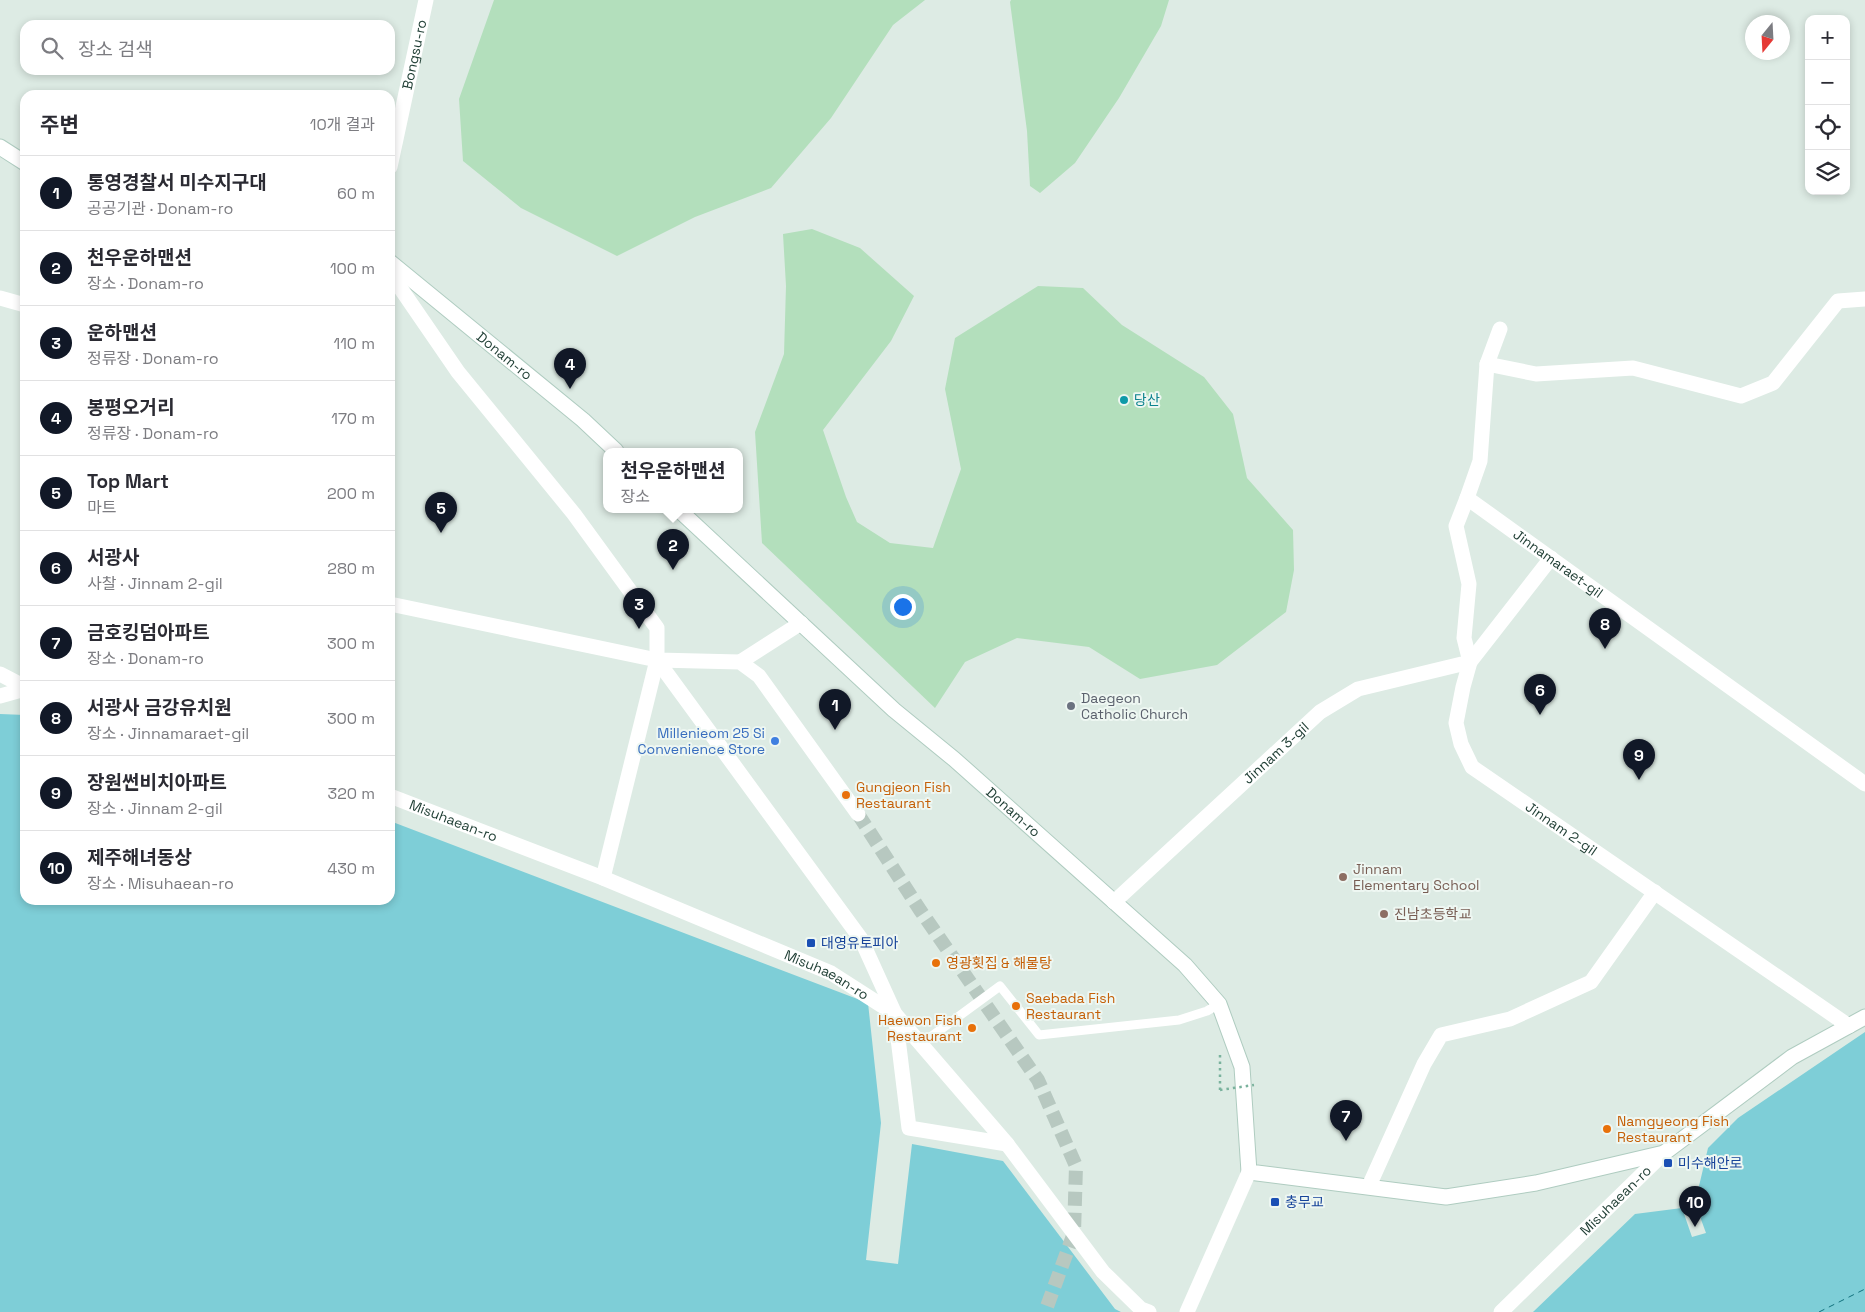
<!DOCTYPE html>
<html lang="ko">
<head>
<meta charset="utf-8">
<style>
  body { margin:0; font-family:"Space Grotesk","Noto Sans KR",sans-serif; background:#f7f7f7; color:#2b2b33 }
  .controls { position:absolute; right:15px; top:15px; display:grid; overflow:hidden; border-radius:10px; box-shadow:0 2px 8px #0003 }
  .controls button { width:45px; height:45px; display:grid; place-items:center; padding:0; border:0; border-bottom:1px solid #e1e1e2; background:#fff; color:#2b2b33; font:25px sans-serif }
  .compass { position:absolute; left:1745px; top:15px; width:45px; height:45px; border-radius:50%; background:#fff; box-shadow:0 2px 8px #0003; rotate:198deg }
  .you { position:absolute; left:902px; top:606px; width:18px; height:18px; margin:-12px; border:4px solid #fff; border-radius:50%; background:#1a73e8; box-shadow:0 0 0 8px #1a73e833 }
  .badge { display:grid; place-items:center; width:32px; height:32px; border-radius:50%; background:#111827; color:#fff; font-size:16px; font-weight:700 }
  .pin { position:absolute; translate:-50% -41px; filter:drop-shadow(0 1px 2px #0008) }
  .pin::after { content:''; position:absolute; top:26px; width:18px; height:15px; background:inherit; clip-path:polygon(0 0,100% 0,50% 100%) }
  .popup { position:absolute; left:603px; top:448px; width:140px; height:65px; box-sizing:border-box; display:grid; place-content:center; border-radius:10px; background:#fff; filter:drop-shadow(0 1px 4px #0005); font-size:16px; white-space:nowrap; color:#7c7c81 }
  .popup b { font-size:19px; color:#2b2b33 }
  .popup::after { content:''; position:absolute; left:50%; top:100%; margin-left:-10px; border:10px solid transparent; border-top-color:#fff }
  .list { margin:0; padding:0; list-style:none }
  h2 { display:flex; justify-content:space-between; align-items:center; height:65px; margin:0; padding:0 20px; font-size:21px }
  h2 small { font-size:16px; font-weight:400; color:#7c7c81 }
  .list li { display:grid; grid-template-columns:32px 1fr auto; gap:15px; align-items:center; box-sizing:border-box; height:75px; padding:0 20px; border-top:1px solid #e1e1e2 }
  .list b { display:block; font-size:19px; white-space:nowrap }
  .list p { margin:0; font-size:16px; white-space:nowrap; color:#7c7c81 }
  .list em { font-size:16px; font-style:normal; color:#7c7c81 }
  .icon { flex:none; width:28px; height:28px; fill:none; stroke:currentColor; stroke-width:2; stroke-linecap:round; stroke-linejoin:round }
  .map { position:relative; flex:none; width:1865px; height:1312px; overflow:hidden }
  .search { position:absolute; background:#fff; box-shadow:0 2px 8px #0003; left:20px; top:20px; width:375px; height:55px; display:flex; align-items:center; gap:12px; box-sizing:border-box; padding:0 18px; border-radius:15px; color:#7c7c81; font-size:19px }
  .panel { position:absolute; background:#fff; box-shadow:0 2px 8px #0003; left:20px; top:90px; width:375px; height:815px; border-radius:15px }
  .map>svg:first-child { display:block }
  .green { fill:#b3dfbc }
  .water { fill:#7eced7 }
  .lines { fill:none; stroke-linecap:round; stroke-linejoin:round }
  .ferry { stroke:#12717d; stroke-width:1; stroke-dasharray:6 5; stroke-linecap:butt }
  .pedestrian-tunnel { stroke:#b7c8c0; stroke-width:14; stroke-dasharray:14 7; stroke-linecap:butt }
  .secondary-casing { stroke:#afccc0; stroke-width:17 }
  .path { stroke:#7ab29d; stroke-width:2.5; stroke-dasharray:2.5 4; stroke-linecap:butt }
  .service { stroke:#fff; stroke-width:9 }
  .minor { stroke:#fff; stroke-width:15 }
  .tertiary { stroke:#fff; stroke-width:15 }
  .secondary { stroke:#fff; stroke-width:15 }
  .path-bridge { stroke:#7ab29d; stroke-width:2.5; stroke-dasharray:2.5 4; stroke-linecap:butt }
  .culture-dot { fill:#0f9aa8; stroke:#eef7f2; stroke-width:2 }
  .worship-dot { fill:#6b7280; stroke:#eef7f2; stroke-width:2 }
  .shop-dot { fill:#3f7fe0; stroke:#eef7f2; stroke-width:2 }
  .food-dot { fill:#e8710a; stroke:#eef7f2; stroke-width:2 }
  .education-dot { fill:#8d6e63; stroke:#eef7f2; stroke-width:2 }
  .transit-dot { fill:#1a4fb4; stroke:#eef7f2; stroke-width:2 }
  .labels { text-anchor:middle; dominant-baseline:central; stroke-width:4; stroke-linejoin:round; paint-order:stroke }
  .street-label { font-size:14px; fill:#1d3c32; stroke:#eef7f2 }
  .culture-label { font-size:14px; fill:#0d838f; stroke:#eef7f2; text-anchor:start }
  .worship-label { font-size:14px; fill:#5b616d; stroke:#eef7f2; text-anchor:start }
  .shop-label { font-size:14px; fill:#366cbe; stroke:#eef7f2; text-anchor:end }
  .food-label { font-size:14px; fill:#c56008; stroke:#eef7f2; text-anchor:start }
  .education-label { font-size:14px; fill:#785e54; stroke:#eef7f2; text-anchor:start }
  .transit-label { font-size:14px; fill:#164399; stroke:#eef7f2; text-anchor:start }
</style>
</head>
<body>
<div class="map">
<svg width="1865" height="1312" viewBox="0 0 1865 1312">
  <rect width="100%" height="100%" fill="#ddebe4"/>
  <!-- green -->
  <g class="green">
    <path d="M494 0H925L893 25 831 118 771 188 695 217 617 256 521 208 463 161 459 99Z"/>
    <path d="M1011 0H1169L1161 26 1119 98 1075 163 1040 193 1030 186 1027 131 1010 2Z"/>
    <path d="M812 229 860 248 914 296 891 341 823 430 846 497 857 522 890 543 933 548 961 469 945 389 955 338 1038 286 1083 288 1122 325 1204 377 1233 414 1247 478 1293 530 1294 570 1286 612 1217 665 1140 679 1089 647 1017 638 965 662 935 708 762 543 755 432 784 354 786 286 783 234Z"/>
  </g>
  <!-- water -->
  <g class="water">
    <path d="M0 714 25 715V900H390V821L868 1003 881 1123 866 1260 898 1264 912 1144 1003 1161 1115 1309 1121 1312H0Z"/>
    <path d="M1865 1032V1312H1533L1635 1214 1682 1208 1692 1237 1706 1233 1695 1203 1708 1148 1738 1118Z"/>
  </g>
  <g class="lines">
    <!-- ferry -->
    <path class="ferry" d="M1819 1312 1865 1289"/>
    <!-- pedestrian-tunnel -->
    <path class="pedestrian-tunnel" d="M858 814 920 910 1038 1080 1076 1166 1074 1233 1045 1312"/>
    <!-- secondary casing -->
    <g class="secondary-casing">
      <g id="secondary">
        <path d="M0 147 25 163"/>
        <path id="s7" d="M390 262 583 420 616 451"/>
        <path id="s8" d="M678 509 894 710 954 759 1185 965 1219 1004 1242 1067 1249 1172 1446 1197 1536 1183 1664 1153 1792 1057 1865 1017"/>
      </g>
    </g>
    <!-- path -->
    <path class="path" d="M1220 1090V1054"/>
    <!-- service -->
    <path class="service" d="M921 1044 1000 986 1039 1035 1179 1020 1207 1011 1219 1004"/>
    <!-- minor -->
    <g class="minor">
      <path id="s1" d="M390 167 426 0"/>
      <path d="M390 273 458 372 574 514 657 628V660L740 662 759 676 858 814"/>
      <path d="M0 298 25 305"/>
      <path id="s2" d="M1500 329 1487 364 1480 461 1467 498 1865 784"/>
      <path d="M1487 364 1536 374 1633 368 1741 396 1773 383 1838 301 1865 299"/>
      <path id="s3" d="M1551 558 1470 662 1463 687 1456 723 1461 744 1472 767 1849 1026"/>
      <path d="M390 604 657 660 861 939 895 1014 909 1128 1007 1144"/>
      <path d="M740 662 801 623"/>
      <path d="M0 674 25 687"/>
      <path d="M0 696 25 689"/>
      <path id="s4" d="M390 796 603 878 831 973 895 1014 1007 1144 1103 1272 1141 1309 1149 1312"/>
      <path d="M603 878 657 660"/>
      <path id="s5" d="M1114 902 1320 712 1358 689 1470 662 1464 638 1469 584 1456 526 1467 498"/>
      <path d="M1369 1186 1424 1064 1441 1035 1510 1019 1591 982 1655 892"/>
      <path id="s6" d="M1501 1312 1664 1153"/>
    </g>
    <!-- tertiary -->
    <path class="tertiary" d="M1187 1312 1249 1172"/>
    <!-- secondary -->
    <use href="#secondary" class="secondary"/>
    <!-- path-bridge -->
    <path class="path-bridge" d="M1220 1090 1254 1085"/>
  </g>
  <!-- markers -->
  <circle class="culture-dot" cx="1124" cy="400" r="5"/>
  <circle class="worship-dot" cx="1071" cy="706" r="5"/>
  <circle class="shop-dot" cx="775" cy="741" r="5"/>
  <g class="food-dot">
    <circle cx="846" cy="795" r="5"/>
    <circle cx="936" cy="963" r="5"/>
    <circle cx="1016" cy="1006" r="5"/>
    <circle cx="972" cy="1028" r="5"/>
    <circle cx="1607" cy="1129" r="5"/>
  </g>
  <g class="education-dot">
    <circle cx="1343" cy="877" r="5"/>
    <circle cx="1384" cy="914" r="5"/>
  </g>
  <g class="transit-dot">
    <rect x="806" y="938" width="10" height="10" rx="2.5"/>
    <rect x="1663" y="1158" width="10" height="10" rx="2.5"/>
    <rect x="1270" y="1197" width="10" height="10" rx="2.5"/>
  </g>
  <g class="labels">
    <!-- street labels -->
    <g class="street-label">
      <text stroke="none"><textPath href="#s1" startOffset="115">Bongsu-ro</textPath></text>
      <text stroke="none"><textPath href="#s7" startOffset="148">Donam-ro</textPath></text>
      <text stroke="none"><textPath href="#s2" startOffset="286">Jinnamaraet-gil</textPath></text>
      <text stroke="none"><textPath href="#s5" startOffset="220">Jinnam 3-gil</textPath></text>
      <text stroke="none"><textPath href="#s8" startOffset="452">Donam-ro</textPath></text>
      <text stroke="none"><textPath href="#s4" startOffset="68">Misuhaean-ro</textPath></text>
      <text stroke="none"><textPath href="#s3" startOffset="350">Jinnam 2-gil</textPath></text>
      <text stroke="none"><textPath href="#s4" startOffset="472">Misuhaean-ro</textPath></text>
      <text stroke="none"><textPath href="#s6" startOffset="160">Misuhaean-ro</textPath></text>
    </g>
    <!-- culture labels -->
    <g class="culture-label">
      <text x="1134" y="400">당산</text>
    </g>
    <!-- worship labels -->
    <g class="worship-label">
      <text x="1081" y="698">Daegeon<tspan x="1081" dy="16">Catholic Church</tspan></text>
    </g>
    <!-- shop labels -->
    <g class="shop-label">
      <text x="765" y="733">Millenieom 25 Si<tspan x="765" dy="16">Convenience Store</tspan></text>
    </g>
    <!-- food labels -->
    <g class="food-label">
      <text x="856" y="787">Gungjeon Fish<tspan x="856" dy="16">Restaurant</tspan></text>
      <text x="946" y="963">영광횟집 &amp; 해물탕</text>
      <text x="1026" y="998">Saebada Fish<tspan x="1026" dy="16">Restaurant</tspan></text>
      <text x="962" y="1020" text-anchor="end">Haewon Fish<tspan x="962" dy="16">Restaurant</tspan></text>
      <text x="1617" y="1121">Namgyeong Fish<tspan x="1617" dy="16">Restaurant</tspan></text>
    </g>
    <!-- education labels -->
    <g class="education-label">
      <text x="1353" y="869">Jinnam<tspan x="1353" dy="16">Elementary School</tspan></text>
      <text x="1394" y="914">진남초등학교</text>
    </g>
    <!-- transit labels -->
    <g class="transit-label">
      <text x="821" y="943">대영유토피아</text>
      <text x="1678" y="1163">미수해안로</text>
      <text x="1285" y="1202">충무교</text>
    </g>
  </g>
</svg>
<div class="controls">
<button>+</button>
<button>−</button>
<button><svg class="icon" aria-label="locate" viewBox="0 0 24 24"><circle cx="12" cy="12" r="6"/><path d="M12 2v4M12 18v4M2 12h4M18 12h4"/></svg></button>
<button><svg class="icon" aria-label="layers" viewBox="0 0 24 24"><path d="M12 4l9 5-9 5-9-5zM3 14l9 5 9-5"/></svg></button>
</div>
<svg class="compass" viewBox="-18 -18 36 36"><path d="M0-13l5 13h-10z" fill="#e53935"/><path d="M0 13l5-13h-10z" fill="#7c7c81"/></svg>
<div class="you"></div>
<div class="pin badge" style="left:835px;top:730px">1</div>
<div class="pin badge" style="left:673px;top:570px">2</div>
<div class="popup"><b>천우운하맨션</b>장소</div>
<div class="pin badge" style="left:639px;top:629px">3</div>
<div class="pin badge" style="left:570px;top:389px">4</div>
<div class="pin badge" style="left:441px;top:533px">5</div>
<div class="pin badge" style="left:1540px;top:715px">6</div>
<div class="pin badge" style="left:1346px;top:1141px">7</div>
<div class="pin badge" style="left:1605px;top:649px">8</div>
<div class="pin badge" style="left:1639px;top:780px">9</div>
<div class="pin badge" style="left:1695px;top:1227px">10</div>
<div class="search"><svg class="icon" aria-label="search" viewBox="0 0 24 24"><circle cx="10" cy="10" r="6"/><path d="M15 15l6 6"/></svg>장소 검색</div>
<section class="panel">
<h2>주변<small>10개 결과</small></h2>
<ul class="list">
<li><span class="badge">1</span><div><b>통영경찰서 미수지구대</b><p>공공기관 · Donam-ro</p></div><em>60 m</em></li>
<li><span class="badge">2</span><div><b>천우운하맨션</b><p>장소 · Donam-ro</p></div><em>100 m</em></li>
<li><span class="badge">3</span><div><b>운하맨션</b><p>정류장 · Donam-ro</p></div><em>110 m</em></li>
<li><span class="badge">4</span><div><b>봉평오거리</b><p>정류장 · Donam-ro</p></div><em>170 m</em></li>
<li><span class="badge">5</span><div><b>Top Mart</b><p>마트</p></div><em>200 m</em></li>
<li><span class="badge">6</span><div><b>서광사</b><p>사찰 · Jinnam 2-gil</p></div><em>280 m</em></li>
<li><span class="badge">7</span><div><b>금호킹덤아파트</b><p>장소 · Donam-ro</p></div><em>300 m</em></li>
<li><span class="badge">8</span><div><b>서광사 금강유치원</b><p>장소 · Jinnamaraet-gil</p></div><em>300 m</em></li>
<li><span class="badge">9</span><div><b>장원썬비치아파트</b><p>장소 · Jinnam 2-gil</p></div><em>320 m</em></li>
<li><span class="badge">10</span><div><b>제주해녀동상</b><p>장소 · Misuhaean-ro</p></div><em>430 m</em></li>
</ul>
</section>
</div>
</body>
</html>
